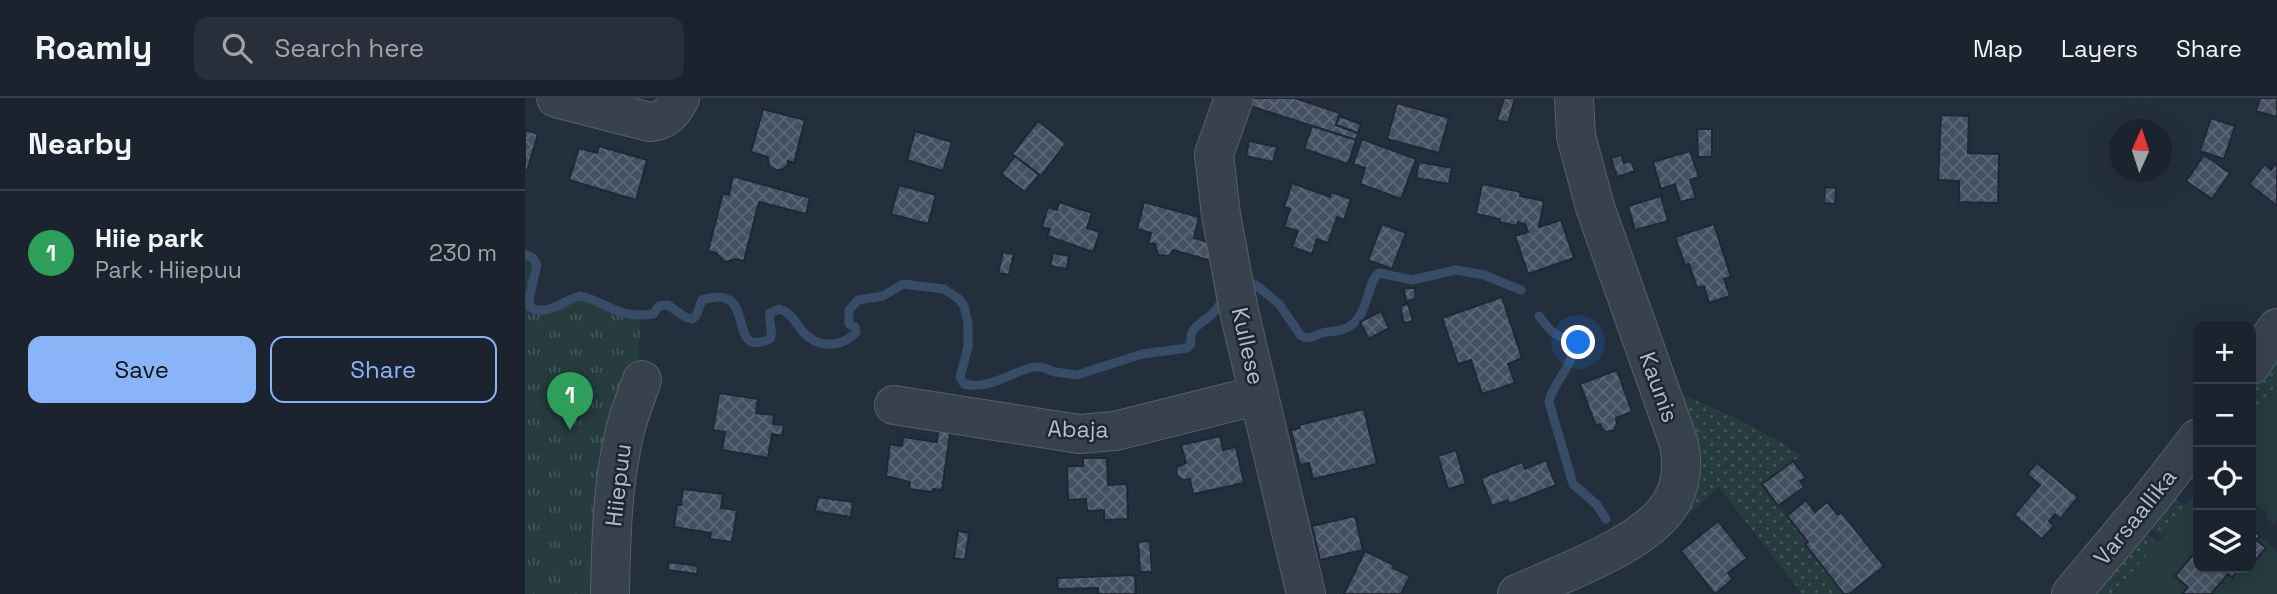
<!DOCTYPE html>
<html lang="en">
<head>
<meta charset="utf-8">
<style>
  body { margin:0; font-family:"Space Grotesk",sans-serif; background:#282f3a; color:#f1f3f6 }
  .controls { position:absolute; right:21px; bottom:21px; display:grid; overflow:hidden; border-radius:14px; box-shadow:0 7px 28px #0002 }
  .controls button { width:63px; height:63px; display:grid; place-items:center; padding:0; border:0; border-bottom:2px solid #39404a; background:#1b232e; color:#f1f3f6; font:35px sans-serif }
  .compass { position:absolute; left:1584px; top:21px; width:63px; height:63px; border-radius:50%; background:#1b232e; box-shadow:0 7px 28px #0002; rotate:3deg }
  .you { position:absolute; left:1054px; top:245px; width:24px; height:24px; margin:-18px; border:5px solid #fff; border-radius:50%; background:#1a73e8; box-shadow:0 0 0 10px #1a73e833 }
  .badge { display:grid; place-items:center; width:46px; height:46px; border-radius:50%; background:#8ab4f8; color:#fff; font-size:23px; font-weight:700 }
  .pin { position:absolute; translate:-50% -58px; filter:drop-shadow(0 2px 4px #0008) }
  .pin::after { content:''; position:absolute; top:37px; width:24px; height:21px; background:inherit; clip-path:polygon(0 0,100% 0,50% 100%) }
  .list { margin:0; padding:0; list-style:none }
  h2 { display:flex; justify-content:space-between; align-items:center; height:91px; margin:0; padding:0 28px; font-size:30px }
  h2 small { font-size:23px; font-weight:400; color:#a0a4aa }
  .list li { display:grid; grid-template-columns:46px 1fr auto; gap:21px; align-items:center; box-sizing:border-box; height:126px; padding:0 28px; border-top:2px solid #39404a }
  .list b { display:block; font-size:26px; white-space:nowrap }
  .list p { margin:0; font-size:23px; white-space:nowrap; color:#a0a4aa }
  .list em { font-size:23px; font-style:normal; color:#a0a4aa }
  .actions { display:flex; gap:14px; padding:21px 28px }
  .actions a { flex:1; padding:16px 0; border:2px solid #8ab4f8; border-radius:14px; text-align:center; font-size:24px; color:#8ab4f8 }
  .actions .main { background:#8ab4f8; color:#111 }
  .icon { flex:none; width:38px; height:38px; fill:none; stroke:currentColor; stroke-width:2; stroke-linecap:round; stroke-linejoin:round }
  .map { position:relative; flex:none; width:1752px; height:496px; overflow:hidden }
  header { display:flex; align-items:center; gap:42px; box-sizing:border-box; height:98px; padding:0 35px; background:#1b232e; border-bottom:2px solid #39404a }
  header strong { font-size:33px }
  nav { display:flex; gap:38px; margin-inline-start:auto; font-size:24px }
  .search { width:490px; height:63px; background:#282f3a; display:flex; align-items:center; gap:18px; box-sizing:border-box; padding:0 24px; border-radius:14px; color:#a0a4aa; font-size:26px }
  main { display:flex }
  aside { flex:1; background:#1b232e }
  .map>svg:first-child { display:block }
  .grass { fill:url(#grass-dots) }
  .park { fill:url(#park-tufts) }
  .garden { fill:#263c3f }
  .lines { fill:none; stroke-linecap:round; stroke-linejoin:round }
  .stream { stroke:#394c67; stroke-width:9 }
  .building { fill:url(#building-cross-hatch); stroke:#1f2835; stroke-width:2 }
  .minor-casing { stroke:#565f6c; stroke-width:40 }
  .minor { stroke:#38414e; stroke-width:38 }
  .labels { text-anchor:middle; dominant-baseline:central; stroke-width:5; stroke-linejoin:round; paint-order:stroke }
  .street-label { font-size:23px; fill:#b4bcc9; stroke:#1d2633 }
</style>
</head>
<body>
<header>
<strong>Roamly</strong>
<div class="search"><svg class="icon" aria-label="search" viewBox="0 0 24 24"><circle cx="10" cy="10" r="6"/><path d="M15 15l6 6"/></svg>Search here</div>
<nav><a>Map</a><a>Layers</a><a>Share</a></nav>
</header>
<main>
<aside>
<h2>Nearby<small></small></h2>
<ul class="list">
<li><span class="badge" style="background:#2e9e5b">1</span><div><b>Hiie park</b><p>Park · Hiiepuu</p></div><em>230 m</em></li>
</ul>
<div class="actions"><a class="main">Save</a><a>Share</a></div>
</aside>
<div class="map">
<svg width="1752" height="496" viewBox="0 0 1752 496">
  <defs>
    <pattern id="grass-dots" width="8" height="8" patternUnits="userSpaceOnUse" patternTransform="scale(1.75)"><rect width="8" height="8" fill="#263c3f"/><path d="M2 2h.1M6 6h.1" fill="none" stroke="#435659" stroke-width="1.8" stroke-linecap="round"/></pattern>
    <pattern id="park-tufts" width="24" height="20" patternUnits="userSpaceOnUse" patternTransform="scale(1.75)"><rect width="24" height="20" fill="#263c3f"/><path d="M3 7l-1-3M5 7V3M7 7l1-3M15 17l-1-3M17 17v-4M19 17l1-3" fill="none" stroke="#435659"/></pattern>
    <pattern id="building-cross-hatch" width="8" height="8" patternUnits="userSpaceOnUse" patternTransform="scale(1.75)"><rect width="8" height="8" fill="#455162"/><path d="M0 0l8 8M0 8l8-8" fill="none" stroke="#5d6877"/></pattern>
  </defs>
  <rect width="100%" height="100%" fill="#242f3e"/>
  <!-- grass -->
  <g class="grass">
    <path d="M1752 246V288L1729 320 1726 318V284Z"/>
    <path d="M1155 295 1214 322 1261 347 1275 358 1237 386 1283 444 1280 447 1319 496H1277L1194 389 1158 421Z"/>
    <path d="M1646 398 1660 408 1637 439 1619 425Z"/>
    <path d="M1615 429 1633 444 1588 496H1557Z"/>
  </g>
  <!-- park -->
  <path class="park" d="M0 156 8 160 12 167 4 201 5 209C22 220 39 201 56 198L95 215 116 217 112 279 75 496H0Z"/>
  <!-- garden -->
  <g class="garden">
    <path d="M1752 288V421L1748 425 1740 420 1743 415 1726 403V324Z"/>
    <path d="M1673 390V451L1650 478 1663 489 1657 496H1588L1638 438Z"/>
    <path d="M1735 438 1752 454V496H1686L1703 476 1707 479 1715 470H1726V461L1730 464 1741 450 1731 442Z"/>
  </g>
  <g class="lines">
    <!-- stream -->
    <g class="stream">
      <path d="M0 156 8 160 12 167 4 201 5 209C22 220 39 201 56 198 86 206 92 221 128 216L134 208 143 207 160 219 167 221 171 218 177 202C236 184 198 262 245 241 249 234 243 224 245 215L254 211C266 214 270 224 277 233 292 250 316 251 331 234L330 229 324 226V212L333 202 358 198 378 186 419 191 434 201 439 208 443 225V249L435 279 439 286C464 292 485 275 508 269H516L530 274 552 277 617 256 662 250 666 246C664 230 674 227 685 218 690 214 693 208 697 204"/>
      <path d="M728 187H731L754 206 776 238C784 242 788 238 797 235 804 233 812 234 819 231 845 222 841 183 854 175L887 182 931 172 959 177 996 192"/>
      <path d="M1014 218C1019 224 1023 231 1029 235 1034 238 1039 240 1043 244 1058 260 1026 285 1024 304L1048 386 1072 407 1081 421"/>
    </g>
  </g>
  <!-- building -->
  <g class="building">
    <path d="M724 0H770L815 15 811 27 833 35 831 42 722 7Z"/>
    <path d="M979 0H990L983 25 972 22Z"/>
    <path d="M1735 0H1752V19L1731 13Z"/>
    <path d="M872 5 924 20 914 55 862 41Z"/>
    <path d="M238 11 280 22 269 65 263 63 262 68 256 72H251L244 68 243 59 226 54Z"/>
    <path d="M1416 17 1444 18 1443 55 1474 56 1473 105 1434 104V83L1413 82Z"/>
    <path d="M814 18 836 26 833 35 811 27Z"/>
    <path d="M1686 20 1710 28 1699 61 1675 53Z"/>
    <path d="M513 23 541 45 516 78 487 56Z"/>
    <path d="M787 28 831 42 823 66 779 51Z"/>
    <path d="M1172 31H1187V59H1173Z"/>
    <path d="M0 32 13 36 2 73H0Z"/>
    <path d="M390 33 427 44 418 73 382 62Z"/>
    <path d="M837 41 891 61 876 101 835 86 840 70 828 66Z"/>
    <path d="M724 43 752 49 748 64 721 58Z"/>
    <path d="M74 48 122 62 111 102 44 82 54 50 72 55Z"/>
    <path d="M1165 53 1174 79 1165 82 1171 100 1155 104 1150 86 1136 91 1128 64Z"/>
    <path d="M1096 57 1099 65 1106 63 1110 73 1092 79 1086 60Z"/>
    <path d="M1679 57 1705 75 1687 101 1661 83Z"/>
    <path d="M490 58 514 77 500 94 476 76Z"/>
    <path d="M894 64 927 70 924 86 891 80Z"/>
    <path d="M1752 64V108L1724 86 1740 66 1746 72Z"/>
    <path d="M208 78 285 100 281 116 234 104 219 163 211 161 200 164 191 155 183 153 198 95 204 97Z"/>
    <path d="M767 85 805 99 806 94 826 101 819 122 812 119 803 145 792 141 787 156 767 149 773 133 759 129 765 111 759 109Z"/>
    <path d="M957 86 996 94 995 98 1019 103 1014 129 1036 122 1049 160 1003 176 990 138 1003 134 1000 126 993 124 992 128 975 124V121L951 116Z"/>
    <path d="M374 87 411 97 403 126 366 116Z"/>
    <path d="M1300 89 1311 90 1310 106 1299 105Z"/>
    <path d="M1136 98 1143 123 1110 132 1103 108Z"/>
    <path d="M534 104 567 115 562 130 575 134 568 154 522 138 525 131 517 129 523 109 532 112Z"/>
    <path d="M619 104 674 119 669 140 686 145 690 164 648 152 644 158 633 157 630 146 623 145 626 135 612 131Z"/>
    <path d="M857 126 881 135 867 171 843 162Z"/>
    <path d="M1189 126 1206 179 1199 181 1205 198 1184 205 1179 188 1172 190 1164 166 1160 167 1150 139Z"/>
    <path d="M478 154 489 156 484 177 473 175Z"/>
    <path d="M528 155 544 158 542 171 525 168Z"/>
    <path d="M879 190H890L891 200 881 204Z"/>
    <path d="M977 199 997 260 983 266 990 285 957 296 946 262 933 266 917 220Z"/>
    <path d="M883 206 888 223 879 225 875 208Z"/>
    <path d="M856 213 864 230 844 241 835 224Z"/>
    <path d="M1092 272 1107 314 1091 320 1092 326 1089 332 1082 334 1077 331 1075 326 1071 328 1055 286Z"/>
    <path d="M194 295 233 301 231 315 249 317 248 326 259 327 257 338 247 336 243 360 197 352 200 334 188 332Z"/>
    <path d="M839 311 852 366 788 381 784 365 775 367 766 332 775 330 774 327Z"/>
    <path d="M414 327 426 329 417 392 408 391 407 394 384 391 385 384 361 378 365 346 377 348 378 339 412 344Z"/>
    <path d="M695 338 698 352 711 349 719 385 668 396 665 381 658 382 651 377 652 369 661 365 656 347Z"/>
    <path d="M931 352 941 386 923 391 913 358Z"/>
    <path d="M558 360H582L583 387 602 386 603 421 579 422V412L562 413 561 401 543 402 542 368H558Z"/>
    <path d="M1021 362 1031 387 984 406 983 402 967 408 956 380 997 364 1000 371Z"/>
    <path d="M1268 363 1281 380 1275 383 1279 389 1253 408 1237 386Z"/>
    <path d="M1512 365 1553 399 1535 421 1530 416 1524 423 1529 428 1517 441 1489 417 1515 387 1502 376Z"/>
    <path d="M158 391 198 396 196 410 212 412 207 444 185 441 186 435 149 429 152 407H156Z"/>
    <path d="M293 399 328 404 326 419 290 413Z"/>
    <path d="M1281 402 1290 414 1302 404 1313 417 1316 414 1359 468 1324 496H1319L1280 446 1283 444 1262 418Z"/>
    <path d="M830 418 838 452 795 462 787 428Z"/>
    <path d="M1193 423 1222 460 1203 475 1208 481 1190 496 1156 453Z"/>
    <path d="M1726 430 1735 438 1731 442 1741 450 1729 464 1726 461Z"/>
    <path d="M433 433 444 435 440 462 429 460Z"/>
    <path d="M625 443 627 474H615L613 444Z"/>
    <path d="M1673 451V470H1715L1707 479 1703 476 1686 496H1657L1663 489 1650 478Z"/>
    <path d="M840 453 869 467 868 470 885 478 876 496H819Z"/>
    <path d="M144 464 173 468 172 476 143 472Z"/>
    <path d="M610 477 611 496H573V490L533 491 532 480Z"/>
  </g>
  <g class="lines">
    <!-- minor casing -->
    <g class="minor-casing">
      <g id="minor">
        <path d="M31 0 125 24C141 23 149 13 155 0"/>
        <path d="M709 0 689 56 696 117 714 213 781 496"/>
        <path d="M1726 267 1752 230"/>
        <path d="M369 307 554 336 590 333 734 297"/>
        <path d="M85 496C86 442 87 386 100 333 104 316 111 299 117 282"/>
        <path d="M992 496C1035 476 1124 446 1147 403 1157 385 1158 366 1154 346L1070 109 1051 38 1049 0"/>
        <path d="M1546 496 1624 403 1673 340"/>
      </g>
    </g>
    <!-- minor -->
    <use href="#minor" class="minor"/>
  </g>
  <g class="labels">
    <!-- street labels -->
    <g class="street-label">
      <text transform="translate(723 248) rotate(77)">Kullese</text>
      <text transform="translate(1134 289) rotate(70)">Kaunis</text>
      <text transform="translate(553 331) rotate(1)">Abaja</text>
      <text transform="translate(93 387) rotate(-83)">Hiiepuu</text>
      <text transform="translate(1610 419) rotate(-51)">Varsaallika</text>
    </g>
  </g>
</svg>
<div class="controls">
<button>+</button>
<button>−</button>
<button><svg class="icon" aria-label="locate" viewBox="0 0 24 24"><circle cx="12" cy="12" r="6"/><path d="M12 2v4M12 18v4M2 12h4M18 12h4"/></svg></button>
<button><svg class="icon" aria-label="layers" viewBox="0 0 24 24"><path d="M12 4l9 5-9 5-9-5zM3 14l9 5 9-5"/></svg></button>
</div>
<svg class="compass" viewBox="-18 -18 36 36"><path d="M0-13l5 13h-10z" fill="#e53935"/><path d="M0 13l5-13h-10z" fill="#a0a4aa"/></svg>
<div class="you"></div>
<div class="pin badge" style="left:45px;top:332px;background:#2e9e5b">1</div>
</div>
</main>
</body>
</html>
